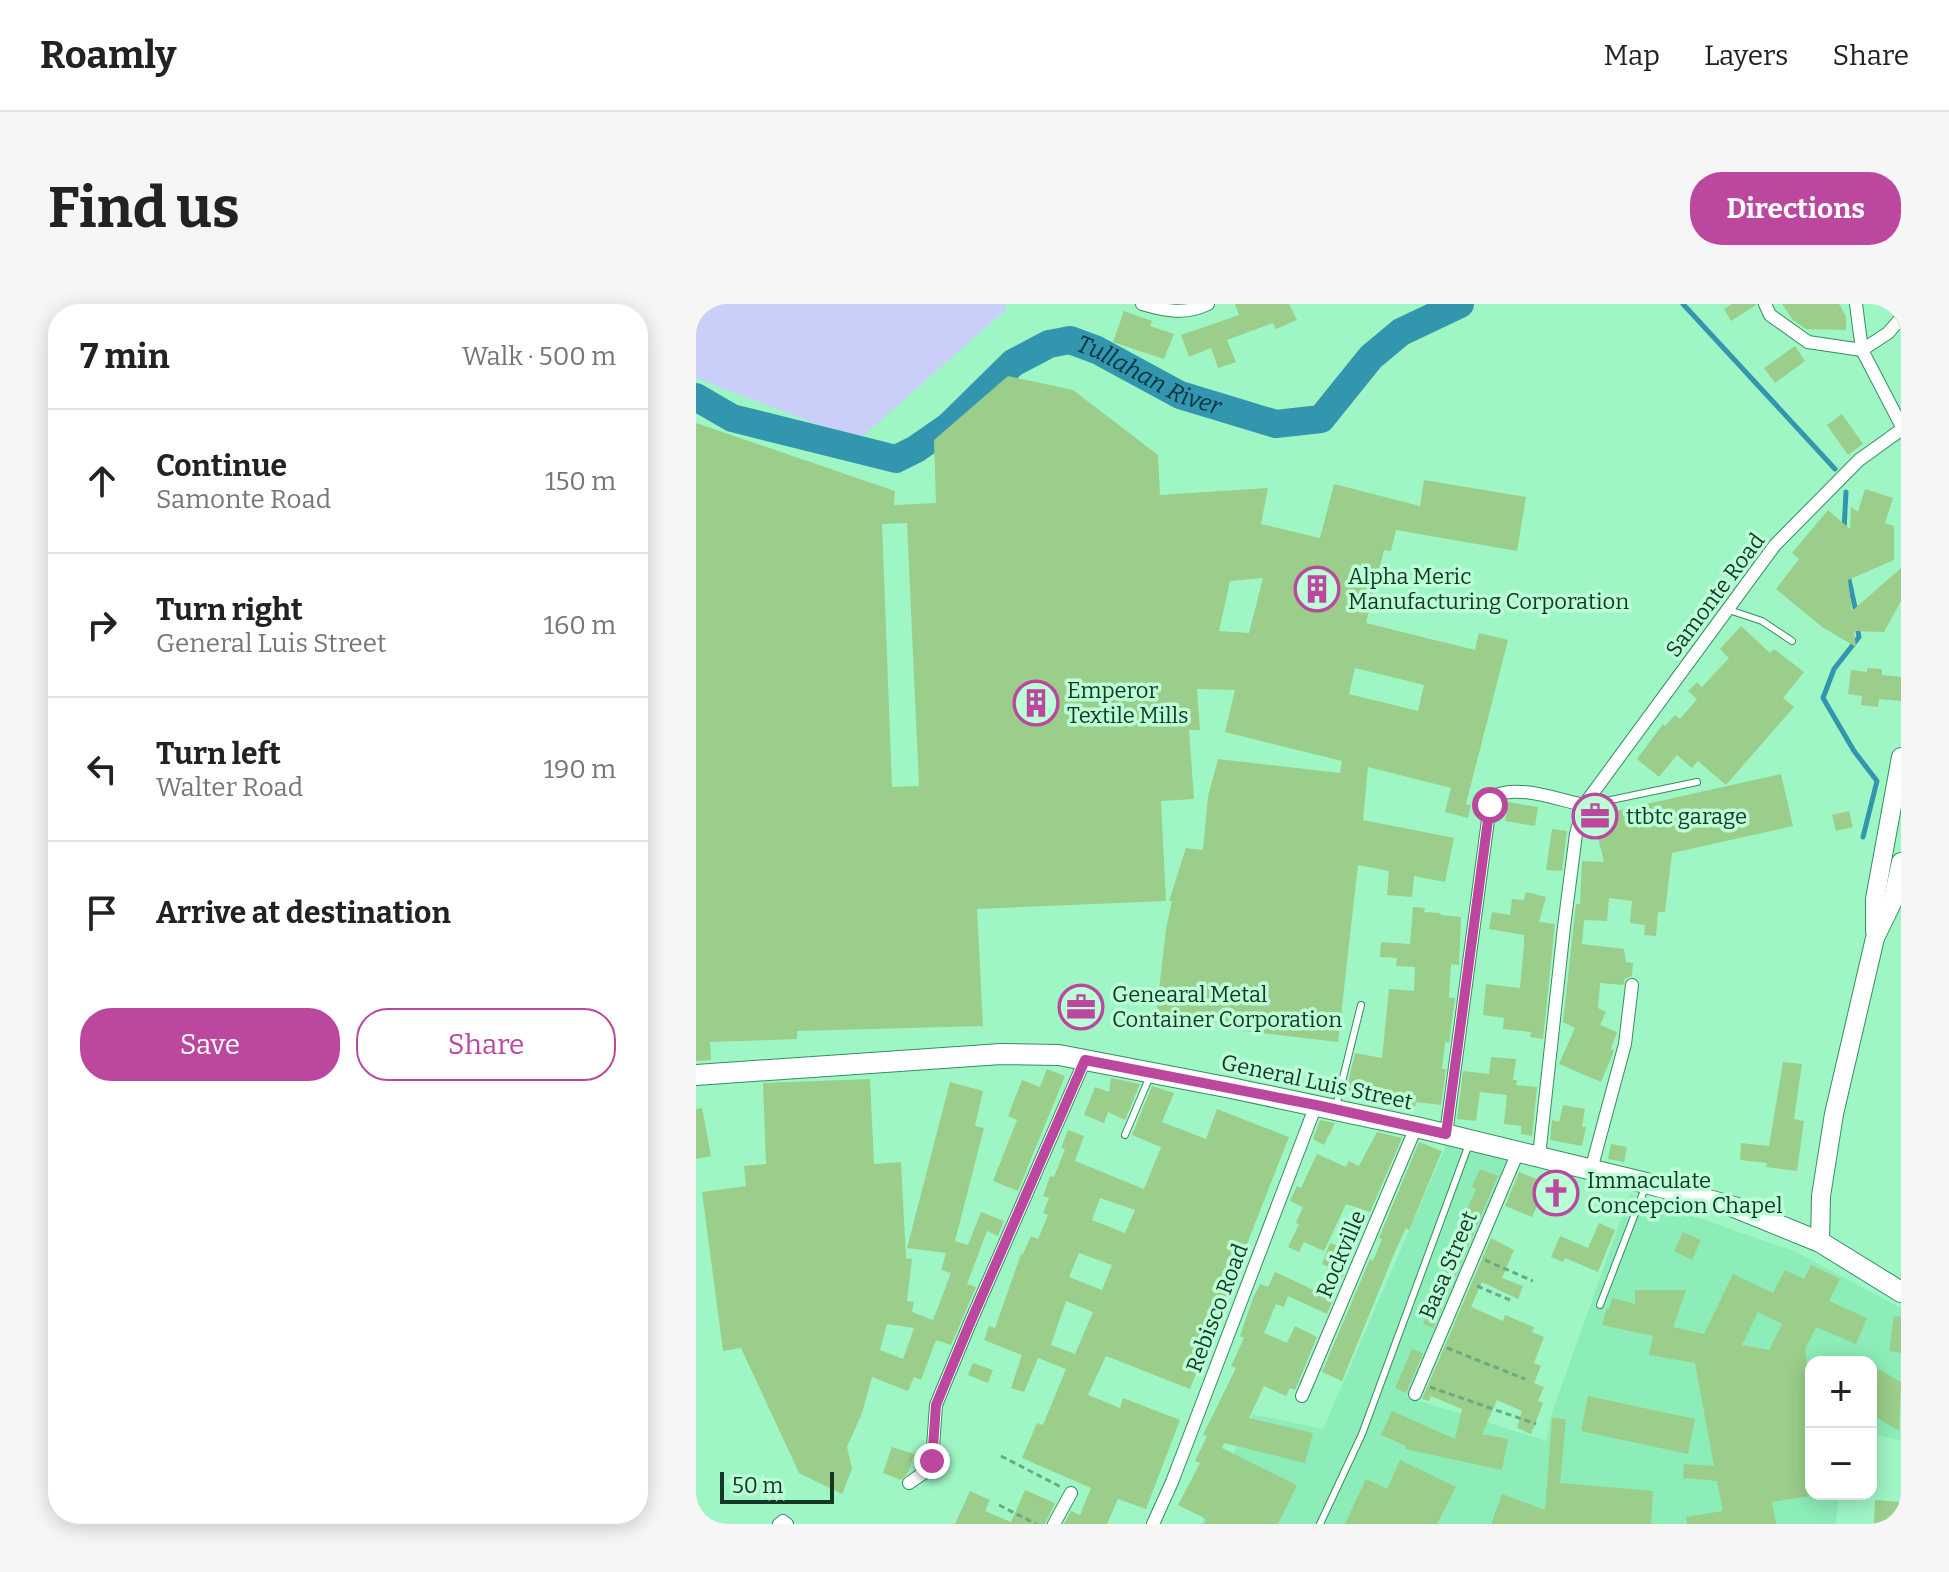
<!DOCTYPE html>
<html lang="en">
<head>
<meta charset="utf-8">
<style>
  body { margin:0; font-family:Bitter,serif; background:#f6f6f6; color:#222 }
  .controls { position:absolute; right:24px; bottom:24px; display:grid; overflow:hidden; border-radius:16px; box-shadow:0 4px 20px #0003 }
  .controls button { width:72px; height:72px; display:grid; place-items:center; padding:0; border:0; border-bottom:2px solid #e0e0e0; background:#fff; color:#222; font:40px sans-serif }
  .scale { position:absolute; left:24px; bottom:20px; width:114px; box-sizing:border-box; padding-left:8px; border:4px solid #143825; border-top:0; font-size:22px; line-height:28px; white-space:nowrap; color:#143825; -webkit-text-stroke:6px #bbffd7; paint-order:stroke }
  .stop { position:absolute; width:24px; height:24px; margin:-18px; border:6px solid #bc479f; border-radius:50%; background:#fff }
  .stop.end { background:#bc479f; border-color:#fff; box-shadow:0 2px 8px #0008 }
  .list { margin:0; padding:0; list-style:none }
  h2 { display:flex; justify-content:space-between; align-items:center; height:104px; margin:0; padding:0 32px; font-size:34px }
  h2 small { font-size:26px; font-weight:400; color:#767676 }
  .list li { display:grid; grid-template-columns:52px 1fr auto; gap:24px; align-items:center; box-sizing:border-box; height:144px; padding:0 32px; border-top:2px solid #e0e0e0 }
  .list b { display:block; font-size:30px; white-space:nowrap }
  .list p { margin:0; font-size:26px; white-space:nowrap; color:#767676 }
  .list em { font-size:26px; font-style:normal; color:#767676 }
  .actions { display:flex; gap:16px; padding:24px 32px }
  .actions a { flex:1; padding:18px 0; border:2px solid #bc479f; border-radius:32px; text-align:center; font-size:28px; color:#bc479f }
  .actions .main { background:#bc479f; color:#fff }
  .icon { flex:none; width:44px; height:44px; fill:none; stroke:currentColor; stroke-width:2; stroke-linecap:round; stroke-linejoin:round }
  .map { position:relative; flex:none; width:1205px; height:1220px; overflow:hidden; border-radius:32px }
  header { display:flex; align-items:center; gap:48px; box-sizing:border-box; height:112px; padding:0 40px; background:#fff; border-bottom:2px solid #e0e0e0 }
  header strong { font-size:38px }
  nav { display:flex; gap:44px; margin-inline-start:auto; font-size:28px }
  .intro { display:flex; align-items:center; justify-content:space-between; box-sizing:border-box; height:192px; padding:0 48px }
  h1 { margin:0; font-size:56px }
  .button { padding:20px 36px; border-radius:32px; background:#bc479f; color:#fff; font-size:28px; font-weight:700 }
  main { display:flex; gap:48px; padding:0 48px }
  aside { flex:1; background:#fff; border-radius:32px; box-shadow:0 4px 20px #0003 }
  .map>svg:first-child { display:block }
  .built { fill:#8dedb8 }
  .green { fill:#c9cff9 }
  .lines { fill:none; stroke-linecap:round; stroke-linejoin:round }
  .stream { stroke:#3396af; stroke-width:5 }
  .river { stroke:#3396af; stroke-width:28 }
  .building { fill:#9ace8a; fill-rule:evenodd }
  .lane-casing { stroke:#368d62; stroke-width:8 }
  .street-casing { stroke:#368d62; stroke-width:14 }
  .secondary-casing { stroke:#368d62; stroke-width:20 }
  .primary-casing { stroke:#368d62; stroke-width:22 }
  .path { stroke:#68aa85; stroke-width:3; stroke-dasharray:6 4; stroke-linecap:butt }
  .lane { stroke:#fff; stroke-width:6 }
  .street { stroke:#fff; stroke-width:12 }
  .secondary { stroke:#fff; stroke-width:18 }
  .primary { stroke:#fff; stroke-width:20 }
  .route { stroke:#bc479f; stroke-width:10 }
  .labels { text-anchor:middle; dominant-baseline:central; stroke-width:7; stroke-linejoin:round; paint-order:stroke }
  .poi-label { font-size:22px; fill:#143825; stroke:#bbffd7; text-anchor:start }
  .street-label { font-size:22px; fill:#143825; stroke:#bbffd7 }
  .water-label { font-size:24px; font-style:italic; fill:#06343f; stroke:#bbffd7 }
</style>
</head>
<body>
<header>
<strong>Roamly</strong>
<nav><a>Map</a><a>Layers</a><a>Share</a></nav>
</header>
<div class="intro"><h1>Find us</h1><a class="button">Directions</a></div>
<main>
<aside>
<h2>7 min<small>Walk · 500 m</small></h2>
<ul class="list">
<li><svg class="icon" aria-label="ahead" viewBox="0 0 24 24"><path d="M12 20V5M6 11l6-6 6 6"/></svg><div><b>Continue</b><p>Samonte Road</p></div><em>150 m</em></li>
<li><svg class="icon" aria-label="right" viewBox="0 0 24 24"><path d="M7 20v-9h11M14 6l5 5-5 5"/></svg><div><b>Turn right</b><p>General Luis Street</p></div><em>160 m</em></li>
<li><svg class="icon" aria-label="left" viewBox="0 0 24 24"><path d="M17 20v-9H6M10 6l-5 5 5 5"/></svg><div><b>Turn left</b><p>Walter Road</p></div><em>190 m</em></li>
<li><svg class="icon" aria-label="arrive" viewBox="0 0 24 24"><path d="M6 21V4h12l-3 4 3 4H6"/></svg><div><b>Arrive at destination</b></div></li>
</ul>
<div class="actions"><a class="main">Save</a><a>Share</a></div>
</aside>
<div class="map">
<svg width="1205" height="1220" viewBox="0 0 1205 1220">
  <rect width="100%" height="100%" fill="#9ff6c5"/>
  <!-- built -->
  <path class="built" d="M752 837 815 852 711 1093 851 1137 854 1114 934 890 1098 947 1205 1004 1204 1136 1175 1130V1058H1115V1190H1143L1140 1220H505L556 1110 627 1125Z"/>
  <!-- green -->
  <path class="green" d="M0 0H308L311 5 162 136 0 74Z"/>
  <g class="lines">
    <!-- stream -->
    <g class="stream">
      <path d="M987 0 1139 165"/>
      <path d="M1148 226 1150 188"/>
      <path d="M1152 271 1160 308"/>
      <path d="M1161 322 1163 333 1138 365 1127 394 1158 447 1181 477 1167 533"/>
    </g>
    <!-- river -->
    <path class="river" id="s1" d="M0 93 36 114 200 155 220 145 253 122 317 59 353 40 374 36 401 46 484 91 580 120 625 115 675 53 705 28 764 0"/>
  </g>
  <!-- building -->
  <g class="building">
    <path d="M539 0H593L601 16 580 25 577 19 531 36 540 58 522 64 515 44 493 53 485 31 543 11Z"/>
    <path d="M1036 0H1060V1L1035 17 1028 5Z"/>
    <path d="M1086 0H1143L1150 12V26L1110 25 1097 16Z"/>
    <path d="M428 7 456 17 454 22 478 30 468 55 417 38Z"/>
    <path d="M1099 42 1109 57 1079 79 1068 64Z"/>
    <path d="M312 72 377 86 462 151 464 191 572 184 565 220 624 234 638 180 724 202 728 176 830 193 821 247 700 226 695 247 688 246 670 319 779 346 783 329 812 336 770 500 775 501 772 514 749 508 755 484 672 463 667 516 758 534 749 578 718 572 716 593 691 591 693 567 662 561 642 738 548 727 549 721 460 712 470 625 476 597H473L490 544 507 546 512 493 522 455 644 469 646 457 529 428 539 386 501 385 504 426H493L498 495 465 497 470 597 281 605 287 722 101 727V735L14 738 15 756 0 757V119L199 187 198 201 240 199 238 136ZM211 219 223 482 196 483 186 220ZM567 274 553 329 523 327 534 277ZM659 364 728 381 722 407 653 390Z"/>
    <path d="M1146 110 1167 140 1152 151 1131 121Z"/>
    <path d="M1169 185 1197 194 1189 219 1198 222V256L1152 276 1156 307 1205 264V297L1188 328 1158 327 1160 343 1126 323 1080 285 1103 255 1096 249 1132 206 1154 225 1155 203 1162 208Z"/>
    <path d="M1045 322 1074 349 1078 345 1108 368 1087 394 1098 403 1030 481 1002 457 996 464 981 451 963 473 941 455 967 420 969 422 979 411 984 415 1001 395 992 387 1001 378 1006 383 1033 354 1024 345Z"/>
    <path d="M1171 364 1186 365V371L1205 373V397L1183 395 1182 403 1165 401 1166 392 1152 390 1155 366 1171 368Z"/>
    <path d="M1085 470 1097 522 976 549 969 608H962L960 632 948 631 949 621 934 619 936 597 913 594 911 617 888 616 886 640 928 645 930 658 937 659 936 672 929 675 927 681 904 679 902 704 910 708 904 721 921 728 915 745 918 746 916 752 905 778 863 760 879 724 867 718 880 600H884L886 557 908 558 897 512Z"/>
    <path d="M812 498 842 503 839 522 809 517Z"/>
    <path d="M1153 507 1157 523 1140 527 1136 511Z"/>
    <path d="M856 525 871 527 866 567 850 566Z"/>
    <path d="M830 588 850 593 843 618 859 620 847 735 834 733 835 728 807 725 808 714 787 711 790 680 824 684 828 641V631L793 625 796 608 814 611 816 595 828 596Z"/>
    <path d="M717 603 729 604 728 608 745 609 744 611 765 613 763 661 755 660 753 694H759L753 739 749 738 746 765H750L745 801 720 798 719 803 666 794 667 791 650 787 659 749 686 754 693 685 718 687 719 663 700 662 701 654 684 653 685 638 714 640Z"/>
    <path d="M795 753 820 755 817 776H821L820 781 841 783 836 832 825 830V822L808 820 811 791 784 788 780 817 761 815 767 767 793 770Z"/>
    <path d="M1087 758 1106 760 1098 815 1108 817 1101 867 1070 863 1071 859 1044 856 1045 839 1073 842Z"/>
    <path d="M351 765 369 772 322 887 297 877 321 816 312 812 326 776 344 783Z"/>
    <path d="M415 774 444 780 429 816 412 808 408 819 388 811 399 783 413 788Z"/>
    <path d="M174 775 178 860 205 858 210 954 216 955 211 997 218 998 216 1008 237 1016 255 969 245 966 250 949 211 944 254 778 287 787 279 822 288 824 259 937 272 941 285 908 308 917 302 932 291 927 271 980 280 983 255 1041 240 1036 225 1076 218 1073 212 1087 176 1073 166 1109 151 1143 156 1165 146 1190 103 1169 45 1044 27 1047 6 888 50 882 48 862 70 860 67 779ZM191 1020 218 1024 207 1055 184 1046Z"/>
    <path d="M456 782 478 789 466 818 510 835 521 805 593 833 494 1085 410 1052 392 1091 424 1104 427 1094 484 1116 450 1205 422 1195 411 1220H368L375 1207 384 1211 395 1184 326 1154 341 1119 347 1121 370 1065 342 1054 328 1088 315 1084 326 1051 288 1036 293 1022 299 1024 325 950H327L335 932 342 935 352 911 347 909 353 894 347 892 354 872 358 873 369 845 365 844 372 826 388 832 379 857 448 885 465 843 436 831ZM404 894 439 906 429 929 396 916ZM383 949 416 961 406 986 373 973ZM370 997 397 1008 379 1050 355 1041Z"/>
    <path d="M867 801 889 805 886 823H890L886 842 854 836 856 816 863 818Z"/>
    <path d="M6 804 15 852 0 855V805Z"/>
    <path d="M624 816 639 819 628 841 617 835Z"/>
    <path d="M681 828 706 834 674 908 650 900 628 947 608 938 603 948 592 943 603 920 600 919 607 903 594 897 601 882 605 884 621 850 650 863 653 857 663 862Z"/>
    <path d="M723 838 746 847 713 926 710 924 698 950 646 1077 626 1068 674 955 677 957 686 935 683 934Z"/>
    <path d="M915 840 931 843 928 858 912 855Z"/>
    <path d="M784 865 802 872 737 1024 727 1020 750 966 746 965 780 885 776 883Z"/>
    <path d="M823 868 851 879 855 869 877 876 863 910 841 902 836 913 809 902Z"/>
    <path d="M903 919 919 926 902 968 869 954 867 958 855 953 864 932 892 944Z"/>
    <path d="M987 928 1005 936 996 956 978 947Z"/>
    <path d="M795 934 818 946 806 974 827 982 822 995 786 978 775 1003 807 1017 809 1011 838 1023 836 1028 848 1033 838 1059 845 1062 838 1079 848 1083 842 1097 847 1099 835 1130 821 1124 826 1107 801 1096 786 1130 812 1135 806 1166 709 1145 710 1142 685 1131 696 1107 759 1135 766 1105 735 1092 733 1097 726 1095Z"/>
    <path d="M634 939 657 948 631 1010 592 992 588 1003 580 1000 568 1029 591 1039 599 1022 621 1033 599 1086 594 1084 590 1092 568 1082 553 1114 617 1129 609 1159 528 1139 526 1144 601 1181 582 1220H508L510 1215 482 1201 504 1159 499 1157 511 1132 507 1131 540 1064 535 1062 548 1034 544 1032 557 994 564 980 572 983 579 968 622 988 633 963 626 960Z"/>
    <path d="M1115 961 1144 975 1133 997 1171 1014 1160 1040 1120 1023 1109 1046 1115 1088V1192L1076 1198 1080 1220H991L990 1213 1027 1207 1021 1177 987 1174 988 1160 1018 1162 999 1059 953 1051 957 1032 906 1021 911 1004 913 1005 916 994 939 1000V986H990L977 1023 1008 1030 1037 970 1077 989 1089 966 1108 975ZM1062 1008 1086 1020 1073 1046 1046 1041Z"/>
    <path d="M1198 1012 1205 1013V1049L1193 1047Z"/>
    <path d="M716 1045 727 1049 710 1089 699 1084Z"/>
    <path d="M277 1059 297 1066 292 1079 272 1071Z"/>
    <path d="M1175 1061 1205 1078 1203 1127 1175 1110Z"/>
    <path d="M892 1092 999 1115 992 1150 885 1127Z"/>
    <path d="M856 1114 870 1115 864 1179 957 1187 955 1220H795L806 1190 849 1206Z"/>
    <path d="M196 1143 218 1150 212 1169 205 1176 187 1169Z"/>
    <path d="M704 1156 760 1183 741 1220H649L670 1175 691 1185Z"/>
    <path d="M329 1186 359 1199 349 1220H259L274 1187 294 1196 289 1207 315 1218Z"/>
    <path d="M1179 1196 1205 1198V1220H1178Z"/>
  </g>
  <g class="lines">
    <!-- lane casing -->
    <g class="lane-casing">
      <g id="lane">
        <path d="M1033 306 1066 317 1096 337"/>
        <path d="M891 501 1001 478"/>
        <path d="M640 802 665 701"/>
        <path d="M429 831 454 772"/>
        <path d="M904 1001 950 881"/>
        <path d="M624 1220 666 1130 773 840"/>
      </g>
    </g>
    <!-- street casing -->
    <g class="street-casing">
      <g id="street">
        <path d="M446 0C470 7 489 11 512 0"/>
        <path d="M1069 0 1074 11 1112 38 1166 46 1192 29 1205 14"/>
        <path d="M1160 0 1166 46 1205 121"/>
        <path d="M750 830 794 501 798 492C823 480 862 496 888 501"/>
        <path d="M843 852 868 623 880 530 888 501 1079 241 1163 156 1205 126"/>
        <path d="M895 866 929 740 936 681"/>
        <path d="M719 1090 822 848"/>
        <path d="M606 1092 720 823"/>
        <path d="M213 1179 229 1168 236 1157 240 1101 274 1019 389 756"/>
        <path d="M83 1220 87 1217 91 1220"/>
        <path d="M358 1220 375 1189"/>
        <path d="M457 1220 476 1178 620 801"/>
      </g>
    </g>
    <!-- secondary casing -->
    <g class="secondary-casing">
      <g id="secondary">
        <path d="M1179 627V595L1205 453"/>
        <path d="M1124 938 1125 892 1138 810 1179 634 1196 599 1205 558"/>
      </g>
    </g>
    <!-- primary casing -->
    <g class="primary-casing">
      <path id="primary" d="M0 771 305 750 363 751 535 784 720 823 950 879 1038 903 1124 938 1205 988"/>
    </g>
    <!-- path -->
    <g class="path">
      <path d="M789 956 837 977"/>
      <path d="M781 982 814 996"/>
      <path d="M751 1044 829 1075"/>
      <path d="M734 1083 840 1120"/>
      <path d="M305 1152 365 1183"/>
      <path d="M303 1201 340 1220"/>
    </g>
    <!-- lane -->
    <use href="#lane" class="lane"/>
    <!-- street -->
    <use href="#street" class="street"/>
    <!-- secondary -->
    <use href="#secondary" class="secondary"/>
    <!-- primary -->
    <use href="#primary" class="primary"/>
  </g>
  <g class="lines">
    <!-- route -->
    <path class="route" d="M236 1157 240 1101 274 1019 389 756 620 801 750 830 794 501"/>
  </g>
  <!-- icons -->
  <defs>
    <g id="building-ring" transform="scale(2.3)"><circle r="9.5" fill="#bbffd7" stroke="#bc479f" stroke-width="1.5"/><path d="M-4-6H4V6H1V3H-1V6H-4ZM-2.5-4.3h1.7v1.8h-1.7ZM.8-4.3h1.7v1.8H.8ZM-2.5-1h1.7V.8h-1.7ZM.8-1h1.7V.8H.8Z" fill="#bc479f"/></g>
    <g id="office-ring" transform="scale(2.3)"><circle r="9.5" fill="#bbffd7" stroke="#bc479f" stroke-width="1.5"/><path d="M-6-3h4V-5.5h4V-3h4V5H-6ZM-1-4.5V-3h2v-1.5ZM-6 0V1H6V0Z" fill="#bc479f"/></g>
    <g id="church-ring" transform="scale(2.3)"><circle r="9.5" fill="#bbffd7" stroke="#bc479f" stroke-width="1.5"/><path d="M-1.2-6h2.4v3.5h3.3v2.4h-3.3V6h-2.4V-.1h-3.3v-2.4h3.3Z" fill="#bc479f"/></g>
  </defs>
  <g fill-rule="evenodd">
    <use href="#building-ring" x="621" y="285"/>
    <use href="#building-ring" x="340" y="399"/>
    <use href="#office-ring" x="899" y="512"/>
    <use href="#office-ring" x="385" y="703"/>
    <use href="#church-ring" x="860" y="889"/>
  </g>
  <g class="labels">
    <!-- poi labels -->
    <g class="poi-label">
      <text x="652" y="272">Alpha Meric<tspan x="652" dy="25">Manufacturing Corporation</tspan></text>
      <text x="371" y="386">Emperor<tspan x="371" dy="25">Textile Mills</tspan></text>
      <text x="930" y="512">ttbtc garage</text>
      <text x="416" y="690">Genearal Metal<tspan x="416" dy="25">Container Corporation</tspan></text>
      <text x="891" y="876">Immaculate<tspan x="891" dy="25">Concepcion Chapel</tspan></text>
    </g>
    <!-- street labels -->
    <g class="street-label">
      <text transform="translate(1019 291) rotate(-53)">Samonte Road</text>
      <text transform="translate(621 778) rotate(12)">General Luis Street</text>
      <text transform="translate(645 950) rotate(-67)">Rockville</text>
      <text transform="translate(752 961) rotate(-67)">Basa Street</text>
      <text transform="translate(521 1004) rotate(-69)">Rebisco Road</text>
    </g>
    <!-- water labels -->
    <g class="water-label">
      <text stroke="none"><textPath href="#s1" startOffset="512">Tullahan River</textPath></text>
    </g>
  </g>
</svg>
<div class="controls">
<button>+</button>
<button>−</button>
</div>
<div class="scale">50 m</div>
<div class="stop" style="left:794px;top:501px"></div>
<div class="stop end" style="left:236px;top:1157px"></div>
</div>
</main>
</body>
</html>
